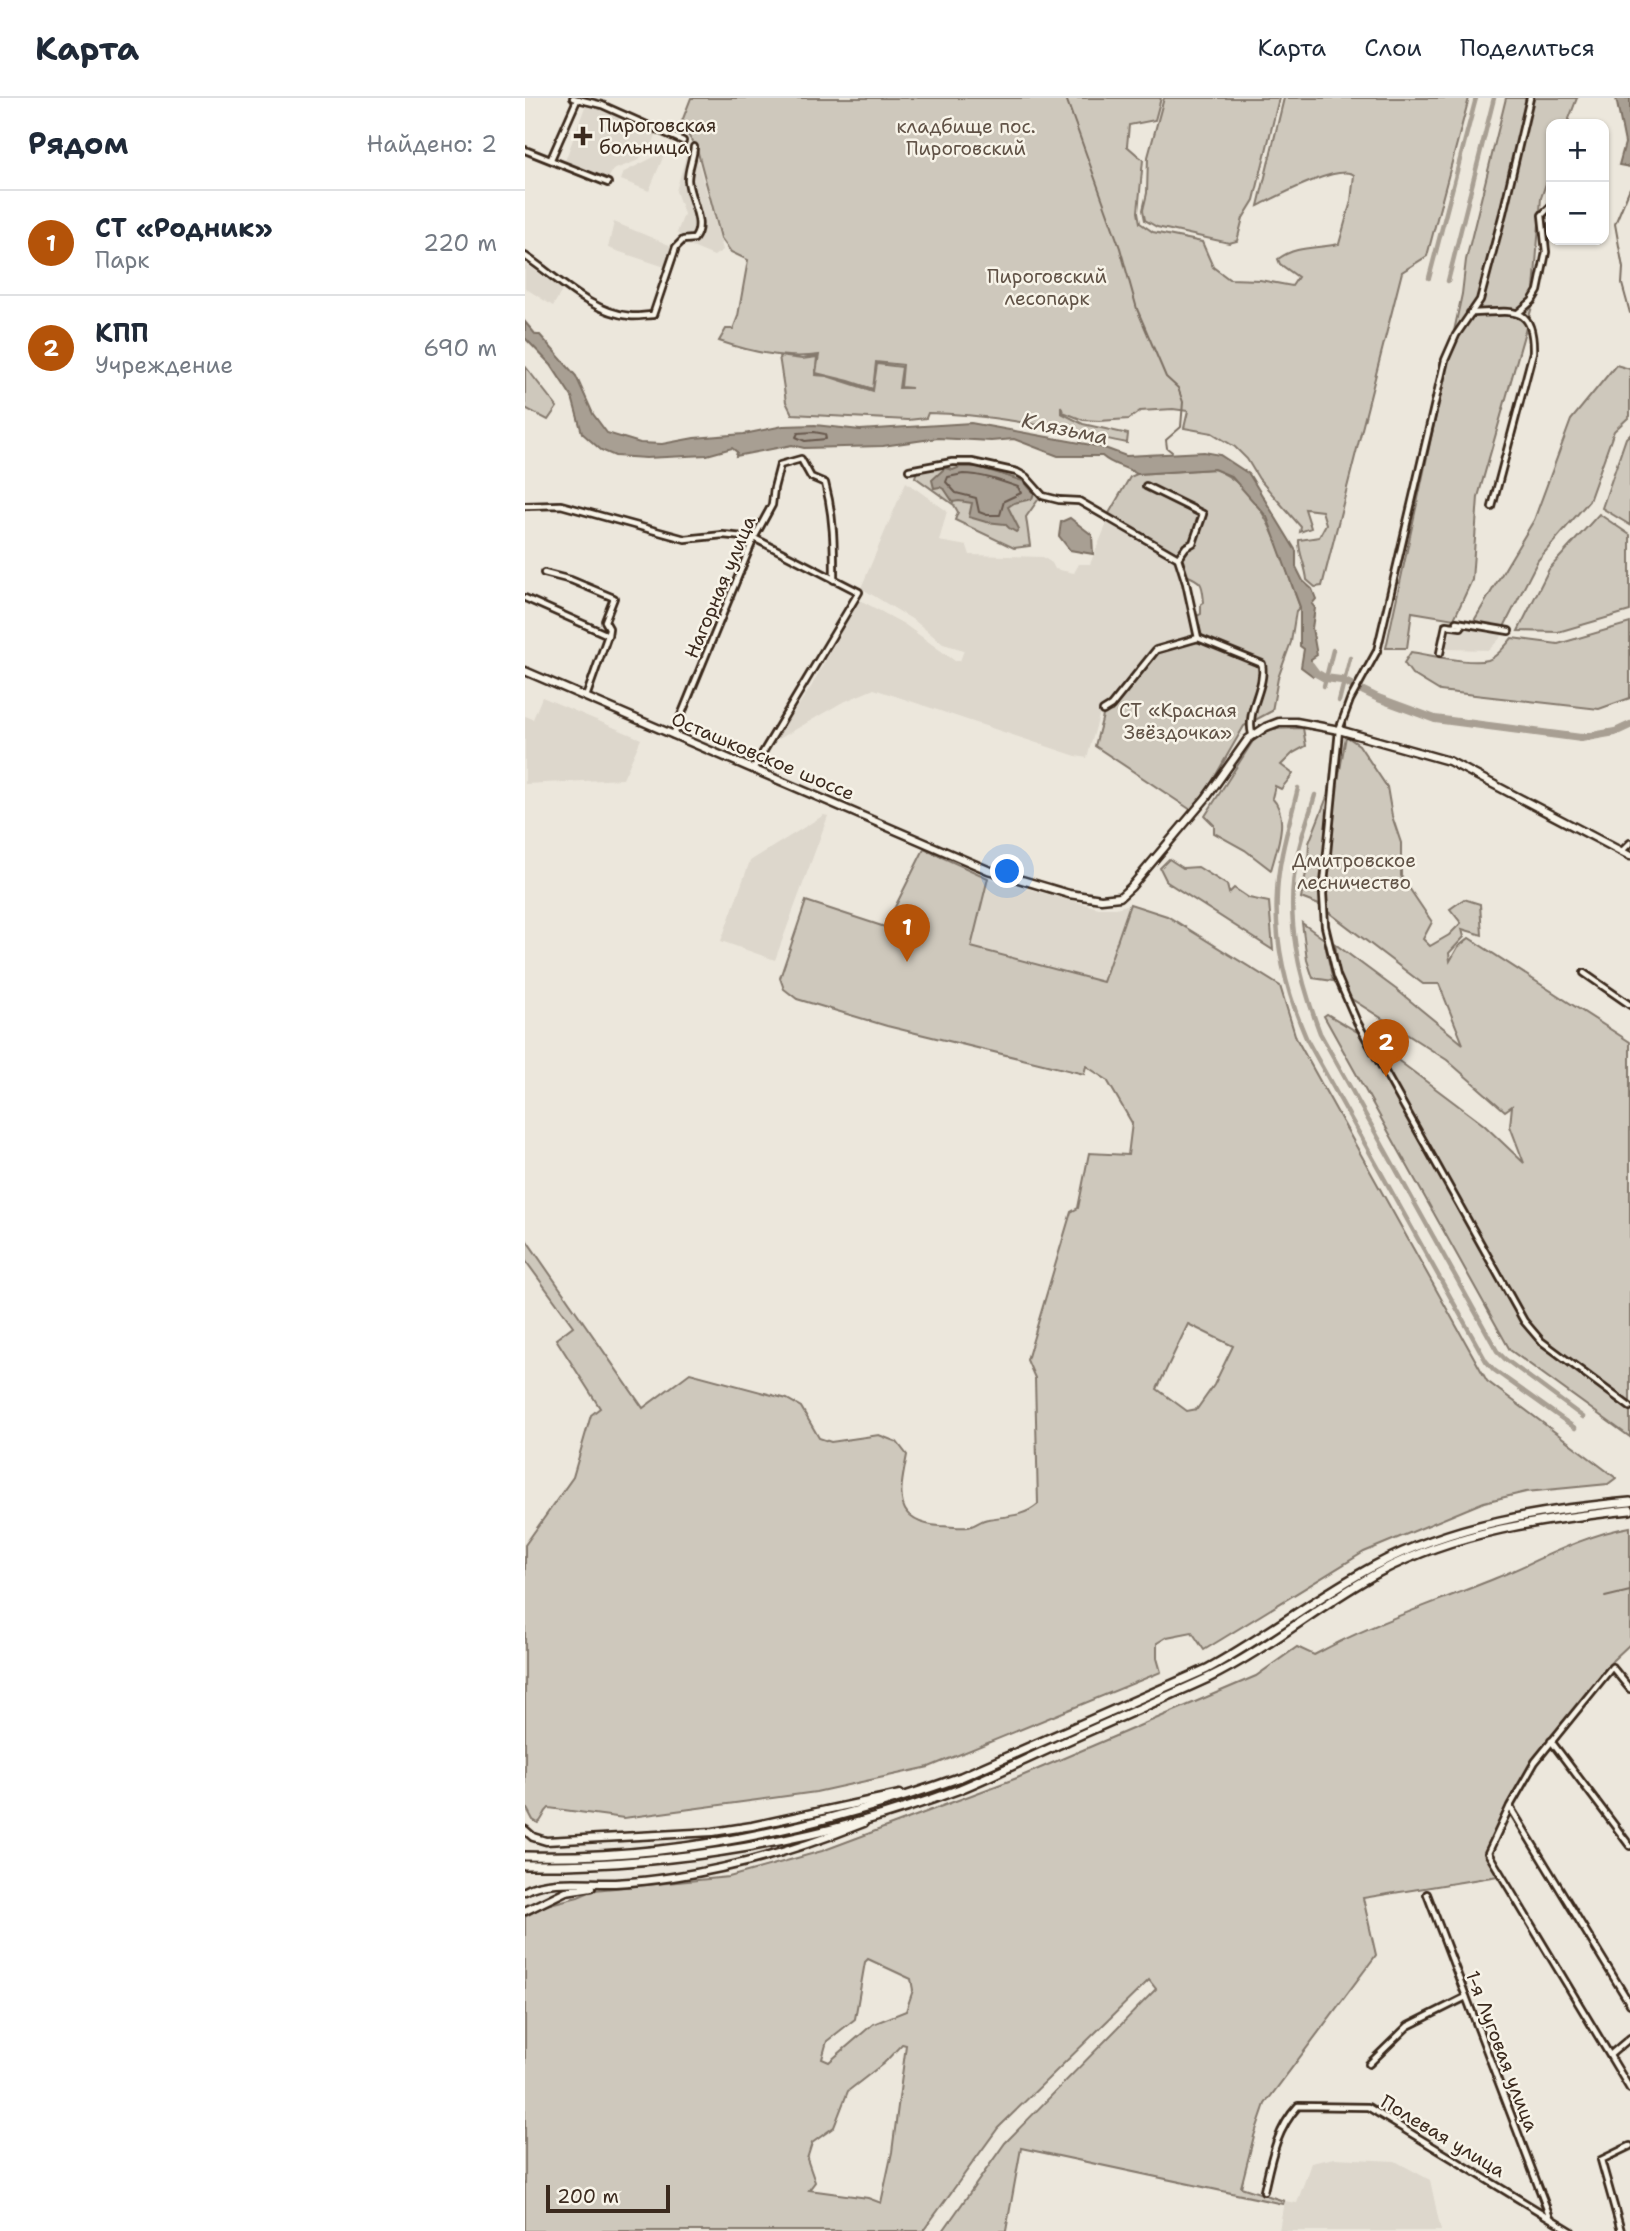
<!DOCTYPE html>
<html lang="ru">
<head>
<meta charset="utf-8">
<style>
  body { margin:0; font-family:"Shantell Sans",sans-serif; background:#f6f6f7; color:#1f2937 }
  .controls { position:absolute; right:21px; top:21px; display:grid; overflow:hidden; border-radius:14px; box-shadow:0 2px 5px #0004 }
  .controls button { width:63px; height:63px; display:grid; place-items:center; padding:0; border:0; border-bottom:2px solid #e0e1e3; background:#fff; color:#1f2937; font:35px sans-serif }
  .scale { position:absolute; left:21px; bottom:18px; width:124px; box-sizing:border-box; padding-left:7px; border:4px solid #3b2a1e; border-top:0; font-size:19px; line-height:24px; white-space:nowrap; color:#3b2a1e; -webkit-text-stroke:5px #f7f3e8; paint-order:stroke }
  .you { position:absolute; left:483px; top:774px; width:24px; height:24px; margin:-18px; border:5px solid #fff; border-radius:50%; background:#1a73e8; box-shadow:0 0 0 10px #1a73e833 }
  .badge { display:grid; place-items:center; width:46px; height:46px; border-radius:50%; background:#b45309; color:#fff; font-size:23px; font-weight:700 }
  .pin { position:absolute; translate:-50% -58px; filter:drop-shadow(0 2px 4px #0008) }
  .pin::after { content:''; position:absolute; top:37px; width:24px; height:21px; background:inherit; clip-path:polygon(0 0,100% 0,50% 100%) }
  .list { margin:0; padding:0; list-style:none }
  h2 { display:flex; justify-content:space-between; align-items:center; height:91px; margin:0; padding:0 28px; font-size:30px }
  h2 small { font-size:23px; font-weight:400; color:#747a83 }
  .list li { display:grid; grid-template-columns:46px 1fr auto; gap:21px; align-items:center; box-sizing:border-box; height:105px; padding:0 28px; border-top:2px solid #e0e1e3 }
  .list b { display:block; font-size:26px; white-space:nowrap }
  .list p { margin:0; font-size:23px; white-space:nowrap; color:#747a83 }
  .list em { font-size:23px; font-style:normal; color:#747a83 }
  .map { position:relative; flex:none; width:1105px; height:2133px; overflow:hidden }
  header { display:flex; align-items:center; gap:42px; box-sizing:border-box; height:98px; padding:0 35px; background:#fff; border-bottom:2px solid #e0e1e3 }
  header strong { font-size:33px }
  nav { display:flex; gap:38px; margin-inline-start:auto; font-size:24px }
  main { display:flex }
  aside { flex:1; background:#fff }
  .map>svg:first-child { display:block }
  .built { fill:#ddd7cc }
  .green { fill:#cec8bc; stroke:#84796d; stroke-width:2; fill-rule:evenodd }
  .water { fill:#a89f93; stroke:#7c7064; stroke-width:2 }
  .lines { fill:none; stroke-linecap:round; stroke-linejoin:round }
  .shore { stroke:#67594d; stroke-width:2 }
  .stream { stroke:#7c7064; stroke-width:2 }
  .canal { stroke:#a89f93; stroke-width:4.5 }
  .river { stroke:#a89f93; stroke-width:8 }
  .minor-casing { stroke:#3b2a1e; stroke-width:10 }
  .secondary-casing { stroke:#3b2a1e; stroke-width:11 }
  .primary-casing { stroke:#3b2a1e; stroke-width:12 }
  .minor { stroke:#f7f3e8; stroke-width:4.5 }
  .secondary { stroke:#f7f3e8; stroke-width:6 }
  .primary { stroke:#f7f3e8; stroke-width:7 }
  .poi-dot { fill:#3b2a1e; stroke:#f7f3e8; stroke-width:2.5 }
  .labels { text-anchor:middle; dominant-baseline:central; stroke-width:5; stroke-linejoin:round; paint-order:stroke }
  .poi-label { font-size:19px; fill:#3b2a1e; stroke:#f7f3e8; text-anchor:start }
  .park-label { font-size:19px; fill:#605246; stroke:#f7f3e8 }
  .street-label { font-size:19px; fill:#3b2a1e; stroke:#f7f3e8 }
  .water-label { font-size:21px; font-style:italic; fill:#615347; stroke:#f7f3e8 }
</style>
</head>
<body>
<header>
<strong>Карта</strong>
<nav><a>Карта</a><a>Слои</a><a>Поделиться</a></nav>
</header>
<main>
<aside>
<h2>Рядом<small>Найдено: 2</small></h2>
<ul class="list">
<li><span class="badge">1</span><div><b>СТ «Родник»</b><p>Парк</p></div><em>220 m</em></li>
<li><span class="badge">2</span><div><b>КПП</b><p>Учреждение</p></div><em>690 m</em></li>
</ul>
</aside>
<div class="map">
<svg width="1105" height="2133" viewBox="0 0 1105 2133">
  <rect width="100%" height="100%" fill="#ece7dc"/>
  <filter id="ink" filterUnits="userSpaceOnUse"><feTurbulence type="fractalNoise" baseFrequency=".0143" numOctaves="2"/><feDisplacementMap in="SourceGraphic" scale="14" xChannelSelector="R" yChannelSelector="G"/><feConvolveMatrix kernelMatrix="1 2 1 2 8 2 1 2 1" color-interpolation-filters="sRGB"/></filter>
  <g filter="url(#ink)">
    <!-- built -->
    <g class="built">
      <path d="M61 6 132 34 127 48 121 46 114 62 88 72 83 81 40 63Z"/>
      <path d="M163 51 170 53 198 152 189 158 160 146 161 143 152 135 159 116 151 93Z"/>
      <path d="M135 56 139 57 124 93 96 82 99 74Z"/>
      <path d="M89 124 149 149 140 169 83 150Z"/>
      <path d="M0 166 38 191 28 208 0 190Z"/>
      <path d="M381 384 422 413 414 443 442 448 445 457 518 459 527 465 530 471 549 475 554 466H565L582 425 649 461 672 536 627 548 626 555 586 605 576 611 562 660 551 658 349 591 316 605 254 641 251 639 286 589 333 501 379 526 430 563H435L439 552 418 546 390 523 336 490Z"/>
      <path d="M928 526 981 534 964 552 921 551Z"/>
      <path d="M17 599 116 641 98 681 0 686V618L8 621Z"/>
      <path d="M299 717 303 718 250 862 196 843 225 763Z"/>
      <path d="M463 780 574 810H591L605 806 578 884 446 849Z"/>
      <path d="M810 2060 870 2063 905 2082 916 2133H754L759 2103 772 2105 786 2065Z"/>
    </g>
    <!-- green -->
    <g class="green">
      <path d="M166 0H636L630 22 604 27 602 48 618 62 613 114 615 125 628 134 677 144 688 169 704 181 735 182 767 188 773 179 755 166 753 161C772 147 791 151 814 146L826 103 829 77C814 65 750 100 733 108L759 0H944L902 158 877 174 797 488 790 489 782 482C781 468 773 454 774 442L794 439 801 426 797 413 780 411 786 430 775 434 776 429 734 381 722 361 710 349 687 335 659 330 663 313 648 311 615 313 604 321 574 323 558 322 538 314 536 308V315L558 326 603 336 602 345C537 332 470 316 403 315L401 320 383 322 267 316 261 304 254 258 277 261 292 259 290 277 302 278 348 293 352 266 377 269 374 290H387L376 289 378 267 351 264 348 291 324 283 291 275 294 257C261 262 226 254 194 243L201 231H208L213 218 223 162 206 154 196 140 172 51 156 26Z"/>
      <path d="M639 0H754L729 102 718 120 712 143 704 145 632 129 620 122 618 112 622 95 623 59Z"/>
      <path d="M981 0H1052L1042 26H1026V71L1016 100 1008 205 953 399 947 482 929 521 887 514 882 550H861L937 196 941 162Z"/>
      <path d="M1091 267 1105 271V318L1089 333 1064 403 1013 462 979 529 947 526 1009 422 1046 322Z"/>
      <path d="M0 268 32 309 23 322 0 310Z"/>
      <path d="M1105 336V427L1077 410 1101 340Z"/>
      <path d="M442 365C474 372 496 370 515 399L501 419 505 448 489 450 430 422 433 414 429 407 390 379 392 373 417 367Z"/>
      <path d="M689 371C743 392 756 460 775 509L771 513 766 544 753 580 747 613 719 628 680 696 666 712 570 648 579 614 587 613 590 609 633 553 670 544 681 545 683 541 677 538 670 519 676 516V506L679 504C677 487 679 484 661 477L655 457 583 417 605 379 612 376Z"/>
      <path d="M1074 416 1105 437V513L1033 534 993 533 1024 471Z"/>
      <path d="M1105 525V600L1074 611 915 593 887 576 879 565 886 554C906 557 946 567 963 562 972 559 981 547 987 540L1033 546Z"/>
      <path d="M778 630 781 648 768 655 756 667 768 676 756 691 750 688 747 700C765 718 752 750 746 772L720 752 689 735V727L680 718 728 643 744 631Z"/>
      <path d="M821 638 834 647 862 689 867 718 876 745V778L907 824 898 841 905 848 924 837 936 825 925 811 939 801 955 806 957 837 937 831 939 839 924 855 925 863 933 849 944 840 1105 944V1339L985 1252 799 918 802 916 834 935 852 967 858 951 959 1027 999 1065 985 1028 987 1008 980 1013 922 962 825 900 815 879 810 846 872 892 938 946 914 886H898L794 807 776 800 783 765 784 745 802 699 810 700Z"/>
      <path d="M399 751 463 780 446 849 578 884 605 806 642 818 755 888 771 940 962 1283 1091 1380 1083 1386 1001 1394 959 1404 839 1454 679 1552 667 1534 642 1539 632 1545V1560L636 1574 404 1669 291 1694 99 1720 24 1710C18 1715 19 1721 13 1725L8 1722 0 1707V1447L48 1379 66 1317 75 1310 31 1241 48 1228 0 1162V1140L118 1310 165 1275 262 1301 276 1309 294 1340 306 1344 354 1337 372 1344 382 1357C375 1393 366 1425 415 1428 424 1428 434 1430 443 1429 449 1428 456 1422 463 1421 480 1418 499 1419 513 1406L510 1280 502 1262 546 1114 553 1110 564 1055 603 1057 607 1025 582 982 561 968 559 976 362 928 272 901 259 891 255 880 281 803 360 829ZM663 1226 708 1248 689 1287 672 1311 662 1313 632 1291Z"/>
      <path d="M644 761 658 770 673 769 702 787 704 795 709 790 724 800 744 804 748 852 642 784 635 770Z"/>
      <path d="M777 825 799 841 808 883 788 880 782 862Z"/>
      <path d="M1105 1429V1546L1088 1562 1006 1666 988 1695 960 1754 973 1778 838 1800 851 1857 740 2006 729 2038 716 2089 759 2103 758 2106 496 2050 481 2133H418L480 2045 631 1891 624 1882 473 2030 398 2133H0V1819L21 1807 53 1799 69 1792 204 1779 297 1753 492 1680 731 1578 772 1549 789 1557C847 1525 910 1505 971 1480 1014 1462 1059 1437 1105 1429ZM343 1861 386 1881 388 1892 381 1913 348 1926 304 1964 297 1961 302 1943 330 1921 340 1864ZM377 1946 381 1947 367 2054 356 2105 343 2100 284 2092 290 2084 282 2061 287 2045 309 2029 323 1993 359 1965Z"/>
    </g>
    <!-- water -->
    <g class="water">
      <path d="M1091 0H1105V69L1094 67 1100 45Z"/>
      <path d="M0 224 11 237H15L51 278 68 316 82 335 115 345 137 346 169 340 219 336 258 328 290 327 335 332 446 325 577 349 601 358 679 354 695 357 724 376 771 453V469L778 483 787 491 791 501 787 506 790 510 787 530 792 557 786 561V564L793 574 788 578 776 569 779 551 775 548V509L742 419 706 378 689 371 612 376C600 368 588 368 577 358H533L489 341 466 343 413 340 358 348 279 350 267 347 211 358 212 354 207 350 182 357 121 360 90 358 76 352 57 335 47 299 26 267 0 240Z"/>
      <path d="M435 369H453L498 383 509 395 507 401 489 405 483 409 494 431 491 434 484 430 480 426 461 424 444 419 447 405 434 403 428 404 420 392 415 389 409 390 407 382 420 370 428 372Z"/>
      <path d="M545 420 567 437 568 456 545 452 534 438 536 424Z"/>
    </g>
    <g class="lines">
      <!-- shore -->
      <g class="shore">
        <path d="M289 334 300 336 301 341 280 343 271 339 273 335Z"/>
        <path d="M438 376C456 376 476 383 493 389L496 395 479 403 475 417H462L454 414 451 400 431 395 421 384 423 379Z"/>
      </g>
      <!-- stream -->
      <g class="stream">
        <path d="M541 0 595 150 612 211 641 279 653 290 658 304 656 329 641 342 642 350 647 354"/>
        <path d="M1105 90 1090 126 1098 170 1097 186 1105 215"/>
        <path d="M1080 1499 1105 1493"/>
      </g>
      <!-- canal -->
      <g class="canal">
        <path d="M904 180 951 0"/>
        <path d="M923 183 969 0"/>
        <path d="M799 588 808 552"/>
        <path d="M814 603 825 560"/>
        <path d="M773 690C765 724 753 761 752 796 749 846 762 896 782 942L961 1263 969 1272 1050 1330"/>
        <path d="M790 697C784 718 776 738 772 760 759 820 774 879 795 935L972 1253 980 1261 1058 1319"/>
      </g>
      <!-- river -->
      <path class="river" d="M785 567 791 575 800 580 816 582 853 600 910 621 1056 640 1090 634 1105 627"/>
      <!-- minor casing -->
      <g class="minor-casing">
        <g id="minor">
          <path d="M48 0 77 7 158 43"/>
          <path d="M1005 0 978 115 955 202 931 237 920 262 852 553 825 602 814 632 798 796 800 828 812 878 832 924 999 1223 1016 1243 1105 1309"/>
          <path d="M0 52 83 85"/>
          <path d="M26 61 52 2 54 1"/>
          <path d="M0 158C32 179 66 215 105 218 113 219 120 217 128 217L151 149 158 142 169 141C182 125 164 101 163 82 163 71 168 61 169 49"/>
          <path d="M945 215C985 215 1009 203 1008 254L967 409"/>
          <path d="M993 215 1007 203 1013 193 1021 154 1017 117 1026 108"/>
          <path d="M384 372 427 364H447L492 374 501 379 518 398 534 402 554 403 653 460"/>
          <path d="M621 388 678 416 668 445 661 449 653 460 661 485 673 540"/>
          <path d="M0 408 36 407 160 441 198 437 229 440 334 494 228 671"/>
          <path d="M19 475 46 482 89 500 80 523 84 530 83 537 61 599"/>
          <path d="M0 500 83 537"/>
          <path d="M931 524 984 533"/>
          <path d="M915 555 921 527 936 529"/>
          <path d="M578 613 586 608 631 552 673 540 737 566C741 590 721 611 727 636"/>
          <path d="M148 637 229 440 247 407 249 390 255 367 276 361 286 379 300 385C309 418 309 448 309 482"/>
          <path d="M1096 754 1105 745"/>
          <path d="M1059 875 1105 907"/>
          <path d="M1105 1591 1087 1569 1010 1664 985 1708 963 1755 1105 1991"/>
          <path d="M1026 1643 1105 1748"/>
          <path d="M985 1709 1105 1906"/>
          <path d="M902 1796 1025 2119"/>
          <path d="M1085 1957 1105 1940"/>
          <path d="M844 1966 883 1928 941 1899"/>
          <path d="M739 2093C746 2062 751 2032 773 2008L843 2009 1046 2133"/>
          <path d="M1096 2133 1076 2062 1105 2048"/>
        </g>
      </g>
      <!-- secondary casing -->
      <g class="secondary-casing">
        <g id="secondary">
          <path d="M0 573 463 772 544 796 576 801 595 799 606 789 681 700 723 641 741 629 754 624H771L814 632 924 663 1105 758"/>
          <path d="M0 1732 8 1739 21 1743 188 1734 227 1728 375 1696"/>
          <path d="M0 1793C21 1780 65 1786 90 1785 109 1784 129 1782 148 1779 214 1769 277 1750 339 1725"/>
          <path d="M0 1813 41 1793 67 1789"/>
        </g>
      </g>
      <!-- primary casing -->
      <g class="primary-casing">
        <g id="primary">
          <path d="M0 1758C149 1762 297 1729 436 1679L682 1571C739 1540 791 1499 849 1468 928 1426 1017 1412 1105 1404"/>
          <path d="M0 1767C146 1769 298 1743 435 1691 469 1677 503 1660 537 1645 586 1623 635 1602 683 1580 743 1551 795 1506 854 1474 932 1433 1019 1421 1105 1412"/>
        </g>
      </g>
      <!-- minor -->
      <use href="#minor" class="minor"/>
      <!-- secondary -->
      <use href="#secondary" class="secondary"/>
      <!-- primary -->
      <use href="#primary" class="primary"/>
    </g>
  </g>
  <!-- markers -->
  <path class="poi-dot" d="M54.5 27.5h7v7h7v7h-7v7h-7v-7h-7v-7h7z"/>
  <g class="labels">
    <!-- poi labels -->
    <g class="poi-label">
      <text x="74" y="27">Пироговская<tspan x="74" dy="22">больница</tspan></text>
    </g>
    <!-- park labels -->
    <g class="park-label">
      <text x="441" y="28">кладбище пос.<tspan x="441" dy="22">Пироговский</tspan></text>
      <text x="522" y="178">Пироговский<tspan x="522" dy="22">лесопарк</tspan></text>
      <text x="653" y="612">СТ «Красная<tspan x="653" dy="22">Звёздочка»</tspan></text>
      <text x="829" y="762">Дмитровское<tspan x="829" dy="22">лесничество</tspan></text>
    </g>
    <!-- street labels -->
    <g class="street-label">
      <text transform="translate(195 489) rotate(-67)">Нагорная улица</text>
      <text transform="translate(238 658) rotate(23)">Осташковское шоссе</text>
      <text transform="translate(977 1953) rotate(69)">1-я Луговая улица</text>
      <text transform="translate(918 2038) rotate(31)">Полевая улица</text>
    </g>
    <!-- water labels -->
    <g class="water-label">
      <text transform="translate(540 331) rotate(12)">Клязьма</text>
    </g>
  </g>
</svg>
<div class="controls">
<button>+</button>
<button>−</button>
</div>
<div class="scale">200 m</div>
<div class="you"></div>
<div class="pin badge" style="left:382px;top:864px">1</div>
<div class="pin badge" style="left:861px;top:979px">2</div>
</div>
</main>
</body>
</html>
